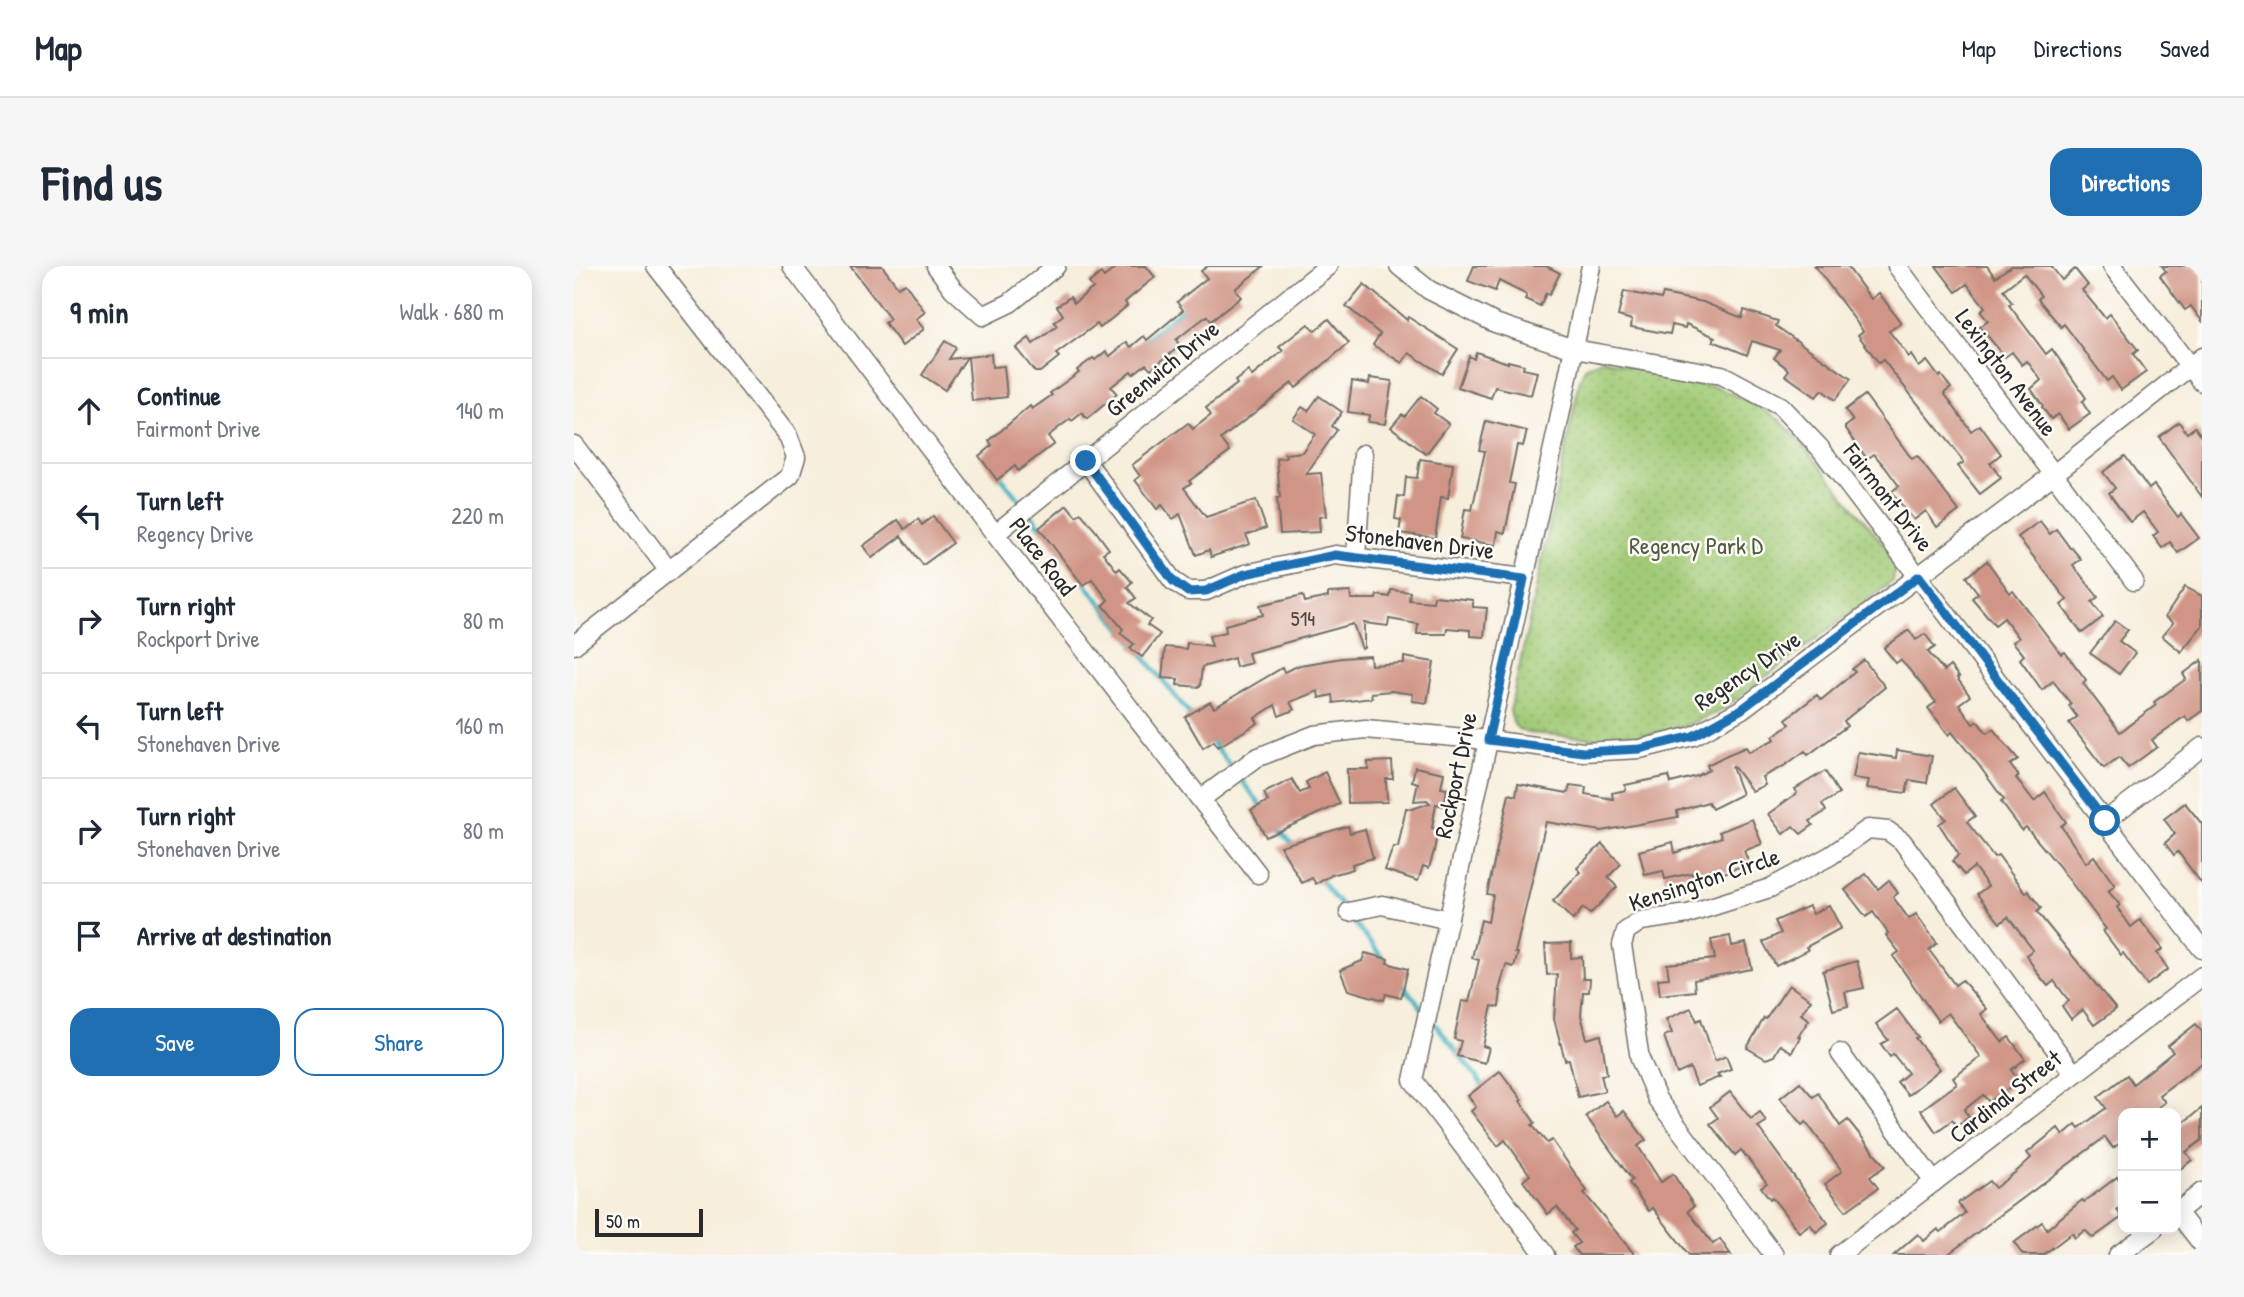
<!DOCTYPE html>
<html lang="en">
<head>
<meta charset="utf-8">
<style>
  body { margin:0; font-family:"Patrick Hand",sans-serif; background:#f6f6f7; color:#1f2937 }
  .controls { position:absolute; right:21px; bottom:21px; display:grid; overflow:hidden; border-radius:14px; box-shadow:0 4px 18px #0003 }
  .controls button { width:63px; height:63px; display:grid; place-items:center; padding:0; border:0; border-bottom:2px solid #e0e1e3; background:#fff; color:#1f2937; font:35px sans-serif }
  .scale { position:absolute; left:21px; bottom:18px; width:108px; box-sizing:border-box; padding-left:7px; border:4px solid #2b2b2b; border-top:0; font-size:19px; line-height:24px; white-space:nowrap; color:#2b2b2b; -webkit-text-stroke:5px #fdfcf7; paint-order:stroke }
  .stop { position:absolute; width:21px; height:21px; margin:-16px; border:5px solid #1f6fb2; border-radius:50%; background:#fff }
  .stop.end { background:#1f6fb2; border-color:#fff; box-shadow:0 2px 7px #0008 }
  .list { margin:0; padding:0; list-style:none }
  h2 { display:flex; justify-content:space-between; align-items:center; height:91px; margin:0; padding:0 28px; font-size:30px }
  h2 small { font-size:23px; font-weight:400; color:#747a83 }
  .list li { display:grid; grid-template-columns:46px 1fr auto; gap:21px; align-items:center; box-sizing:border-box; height:105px; padding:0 28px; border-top:2px solid #e0e1e3 }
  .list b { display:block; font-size:26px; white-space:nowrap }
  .list p { margin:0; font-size:23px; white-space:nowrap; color:#747a83 }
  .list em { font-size:23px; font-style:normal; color:#747a83 }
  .actions { display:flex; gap:14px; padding:21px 28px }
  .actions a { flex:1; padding:16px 0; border:2px solid #1f6fb2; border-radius:21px; text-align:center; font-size:24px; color:#1f6fb2 }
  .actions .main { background:#1f6fb2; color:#fff }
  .icon { flex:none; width:38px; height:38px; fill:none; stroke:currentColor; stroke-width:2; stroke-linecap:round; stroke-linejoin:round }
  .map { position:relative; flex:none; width:1628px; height:989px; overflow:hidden; border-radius:21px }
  header { display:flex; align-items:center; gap:42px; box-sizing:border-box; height:98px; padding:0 35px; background:#fff; border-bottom:2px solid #e0e1e3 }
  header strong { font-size:33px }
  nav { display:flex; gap:38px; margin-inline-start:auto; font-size:24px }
  .intro { display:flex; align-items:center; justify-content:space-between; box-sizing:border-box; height:168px; padding:0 42px }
  h1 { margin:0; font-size:49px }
  .button { padding:18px 32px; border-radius:21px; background:#1f6fb2; color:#fff; font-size:24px; font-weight:700 }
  main { display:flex; gap:42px; padding:0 42px }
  aside { flex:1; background:#fff; border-radius:21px; box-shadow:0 4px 18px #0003 }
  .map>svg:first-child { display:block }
  .green { fill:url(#green-dots); stroke:#667b51; stroke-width:2 }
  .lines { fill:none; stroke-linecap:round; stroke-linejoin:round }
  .stream { stroke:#45b3c2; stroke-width:4.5 }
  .building { fill:#d09586 }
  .minor-casing { stroke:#726f69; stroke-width:21 }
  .minor { stroke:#fff; stroke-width:18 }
  .route { stroke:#1f6fb2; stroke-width:9 }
  .labels { text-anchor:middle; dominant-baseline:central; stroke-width:5; stroke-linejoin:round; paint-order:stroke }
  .number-label { font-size:21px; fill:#544642 }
  .street-label { font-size:24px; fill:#2b2b2b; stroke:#fdfcf7 }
  .park-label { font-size:24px; fill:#4f5b42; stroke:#fdfcf7 }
</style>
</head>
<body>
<header>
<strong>Map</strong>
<nav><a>Map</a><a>Directions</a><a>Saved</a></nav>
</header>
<div class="intro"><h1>Find us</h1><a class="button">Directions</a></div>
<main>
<aside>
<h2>9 min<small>Walk · 680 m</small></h2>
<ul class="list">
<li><svg class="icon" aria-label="ahead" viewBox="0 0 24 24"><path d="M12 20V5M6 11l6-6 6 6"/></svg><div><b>Continue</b><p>Fairmont Drive</p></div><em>140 m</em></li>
<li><svg class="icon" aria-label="left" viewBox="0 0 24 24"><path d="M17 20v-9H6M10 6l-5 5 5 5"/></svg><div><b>Turn left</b><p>Regency Drive</p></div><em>220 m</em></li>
<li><svg class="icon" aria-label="right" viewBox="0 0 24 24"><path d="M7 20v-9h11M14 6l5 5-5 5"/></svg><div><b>Turn right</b><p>Rockport Drive</p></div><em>80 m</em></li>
<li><svg class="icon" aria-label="left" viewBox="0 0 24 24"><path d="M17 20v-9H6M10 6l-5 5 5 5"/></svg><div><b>Turn left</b><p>Stonehaven Drive</p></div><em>160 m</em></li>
<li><svg class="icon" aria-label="right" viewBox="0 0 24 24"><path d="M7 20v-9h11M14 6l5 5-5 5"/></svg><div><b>Turn right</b><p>Stonehaven Drive</p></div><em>80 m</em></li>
<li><svg class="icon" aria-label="arrive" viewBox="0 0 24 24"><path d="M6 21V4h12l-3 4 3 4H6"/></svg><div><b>Arrive at destination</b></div></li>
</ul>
<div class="actions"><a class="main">Save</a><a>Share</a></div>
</aside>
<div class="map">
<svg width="1628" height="989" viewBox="0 0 1628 989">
  <defs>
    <pattern id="green-dots" width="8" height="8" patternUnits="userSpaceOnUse" patternTransform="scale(1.75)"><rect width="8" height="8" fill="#a2cb77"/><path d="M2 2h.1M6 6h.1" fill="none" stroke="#8cae67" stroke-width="1.8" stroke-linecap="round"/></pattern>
  </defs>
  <rect width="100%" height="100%" fill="#fdfcf7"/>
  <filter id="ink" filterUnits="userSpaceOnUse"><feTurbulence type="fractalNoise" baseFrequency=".0143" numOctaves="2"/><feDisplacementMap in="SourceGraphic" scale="14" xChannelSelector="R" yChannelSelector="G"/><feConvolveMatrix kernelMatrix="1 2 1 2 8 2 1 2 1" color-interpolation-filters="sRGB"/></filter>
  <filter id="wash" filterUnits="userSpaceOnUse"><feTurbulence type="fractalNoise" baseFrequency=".00686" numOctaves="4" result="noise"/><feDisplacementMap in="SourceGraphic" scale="28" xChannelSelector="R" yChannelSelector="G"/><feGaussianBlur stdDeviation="1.57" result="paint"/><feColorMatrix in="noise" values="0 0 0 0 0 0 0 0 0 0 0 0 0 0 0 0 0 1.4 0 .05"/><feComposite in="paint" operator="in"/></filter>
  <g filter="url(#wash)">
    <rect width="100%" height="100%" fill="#f7eedc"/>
    <!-- green -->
    <path class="green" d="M1029 93 1112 117 1142 121 1180 138 1206 154 1228 177 1323 295 1319 315 1146 445 1103 463 1045 474 954 467C941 464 939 458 936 445L1006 114 1011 102Z"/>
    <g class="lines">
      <!-- stream -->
      <g class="stream">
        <path d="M569 75 611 41"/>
        <path d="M425 209 450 240"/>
        <path d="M456 247 470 265"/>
        <path d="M508 313 550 366"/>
        <path d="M556 373 618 451"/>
        <path d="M634 472 659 503"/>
        <path d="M664 510 689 542"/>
        <path d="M703 560 720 580"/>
        <path d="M745 612 770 643"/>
        <path d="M775 650 811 695"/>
        <path d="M827 716 850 745"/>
        <path d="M858 754 911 822"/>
      </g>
    </g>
    <g id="blocks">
      <!-- building -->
      <g class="building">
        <path d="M276 0H308L324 21 331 17 351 46 342 53 350 63 328 80 311 57 316 53Z"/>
        <path d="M544 0H572L581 11 551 36 553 40 526 62 523 58 482 88 485 91 466 106H461L442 82 455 72 459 78 483 60 480 56 489 49 483 40 496 31 500 37 519 22 515 17 527 7 530 11Z"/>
        <path d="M634 0H690L661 23 667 31 637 55 633 50 621 59 602 74 606 80 577 103 572 98 559 108 557 105 537 121 543 128 513 153 508 147 498 155 496 153 474 170 480 178 444 205 441 200 423 214 405 190 418 179 415 175 456 140 458 143 478 129 476 127 505 106 503 104 519 92 521 94 532 85 536 90 553 76 557 81 570 70 573 74 609 44 603 36 633 12 627 5Z"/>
        <path d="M900 0H972L986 7 975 29 972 27 966 40 951 33 953 29 925 15 921 25 894 15Z"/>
        <path d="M1241 0H1273L1297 33 1305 27 1327 57 1315 65 1335 91 1337 89 1345 101 1353 95 1365 111 1367 109 1377 122 1370 127 1397 165 1406 159 1427 188 1416 197 1427 212 1406 228 1384 200 1390 196 1309 94 1305 97 1284 69 1289 65Z"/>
        <path d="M1362 0H1413L1421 11 1438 0H1477L1488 14 1501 3 1514 19 1508 24 1531 52 1536 48 1564 84 1559 88 1572 106 1547 124 1538 111 1533 115 1490 58 1487 61 1464 33 1467 30 1450 8 1429 24 1438 37 1435 39 1472 88 1478 83 1512 132 1508 136 1516 148 1495 163 1484 148 1477 153 1468 141 1469 140 1457 123 1467 114 1453 95 1448 99 1438 86 1431 91 1406 61 1414 55 1406 45 1411 41 1393 18 1382 26Z"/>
        <path d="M1588 0H1621L1628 9V55L1617 40 1611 44 1586 10 1592 5Z"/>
        <path d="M790 18 833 54 834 51 884 83 868 108 835 87 828 97 799 79 806 68 772 40Z"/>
        <path d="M1050 25 1087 33 1089 28 1129 36 1168 52 1170 44 1204 55 1202 60 1277 113 1261 134 1248 124 1242 131 1211 109 1215 104 1200 92 1206 84 1178 75 1173 89 1139 75 1141 71 1112 58 1111 62 1098 59 1096 68 1057 61 1058 54 1044 50Z"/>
        <path d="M755 53 775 77 722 122 718 117 647 173 656 185 615 215 617 217 610 222 632 251 682 234 692 262 672 269 676 278 637 291 635 284 622 289 606 248 599 253 588 239 583 243 561 214 566 210 558 199 614 157 619 163 637 149 632 142 663 118 661 115 674 105 678 110 709 85 705 81 734 58 741 65Z"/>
        <path d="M371 75 382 82 375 93 393 91 371 124 348 109Z"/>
        <path d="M902 86 934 97V95L950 99 949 103 963 106 957 129 921 121 917 132 884 121 895 90 900 93Z"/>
        <path d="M417 88 418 101 430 100 433 131 398 135 394 91Z"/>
        <path d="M796 112 818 115 811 158 794 156 795 149 774 146 778 115 795 118Z"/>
        <path d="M1291 129 1338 193 1343 190 1385 245 1363 261 1352 245 1340 254 1317 226 1325 220 1311 201 1300 188 1293 193 1271 161 1279 155 1271 144Z"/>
        <path d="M745 130 768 146 758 160 763 164 732 208 747 207 752 250 745 251 746 266 706 268 703 232H706L703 193 712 192 711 188 728 186 741 168 719 153 728 141 734 145Z"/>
        <path d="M847 130 863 143 860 147 875 158 852 188 817 161 828 148 831 150Z"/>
        <path d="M912 155 953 165 949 180 943 179 935 217 941 218 931 267 924 265 922 279 886 273 891 243 898 244 911 185 905 184Z"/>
        <path d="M1605 156 1613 167 1621 161 1628 170V231L1585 171Z"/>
        <path d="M1551 190 1575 223 1580 219 1604 251 1607 248 1625 272 1604 287 1596 276 1588 282 1579 270 1584 266 1569 246 1556 256 1535 227 1541 222 1529 206Z"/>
        <path d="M846 193 879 198 874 232 867 231 861 272 825 267 827 254 821 253 824 230 830 231 832 211 843 212Z"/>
        <path d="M493 239 502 250 507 247 521 264 535 283 529 287 543 305 546 302 558 316 553 321 562 332 555 337 577 354 573 359 586 368 568 391 556 382 560 378 546 367 549 363 529 339 534 334 518 313 509 319 465 262Z"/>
        <path d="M359 250 379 277 349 299 327 270 298 292 289 280 324 254 331 263 344 253 348 259Z"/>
        <path d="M1466 255 1476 268 1482 263 1496 282 1497 281 1507 293 1499 299 1524 331 1518 336 1529 351 1508 367 1487 339 1493 334 1444 271Z"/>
        <path d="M1413 295 1436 327 1439 325 1487 388 1491 386 1512 414 1509 417 1546 466 1582 439 1580 436 1612 413 1609 408 1628 394V445L1614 455 1611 450 1578 474 1583 481 1554 502 1545 491 1530 502 1495 457 1503 451 1495 440 1497 438 1479 415 1468 424 1446 393 1450 389 1439 376 1445 372 1430 352 1421 359 1398 332 1404 327 1392 311Z"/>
        <path d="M1611 321 1628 330V360L1607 386 1588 370 1599 357 1591 351Z"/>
        <path d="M817 324 836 326 835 334 859 336 860 330 899 334V341L913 342 910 371 896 370V364L873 362 872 368H843L844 358 815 353 814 360 790 357V382L788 383 779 358 674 387 677 397 662 401 660 392 628 401 626 421 603 419 604 413 588 412 591 381 612 383 613 377 638 380 635 370 652 366 651 359 689 349 686 339 729 329 731 336 754 331V327L776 326 777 333H802L803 329 816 331Z"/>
        <path d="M1541 355 1554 364 1545 375 1561 387 1545 408 1516 387Z"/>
        <path d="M1335 364 1342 374 1351 368 1361 381 1354 386 1370 405 1376 400 1385 411 1383 412 1396 430 1385 438 1399 458 1403 455 1413 467 1419 463 1444 493 1436 499 1445 510 1442 512 1460 535 1471 526 1492 556 1487 560 1512 597 1520 590 1541 620 1534 625 1546 639 1543 641 1557 661 1566 654 1589 683 1583 687 1594 703 1573 719 1549 687 1547 689 1529 665 1532 663 1484 599 1452 561 1448 564 1427 536 1430 534 1404 498 1378 466 1375 469 1354 442 1362 436 1333 401 1326 394 1322 397 1310 382Z"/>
        <path d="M796 390 797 399 830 397V391L860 396 853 437 838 435 839 428 817 425 797 427 798 432 760 437 759 429 745 432 744 425 716 436 720 444 705 450 701 439 681 452 684 457 644 481 640 475 629 482 611 451 636 436 640 442 708 402 710 406 726 399 768 392Z"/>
        <path d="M1290 394 1311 421 1270 455 1273 460 1234 489 1231 485 1210 500 1188 511 1191 519 1178 525 1159 500 1158 501 1168 528 1138 543 1134 536 1103 545 1104 551 1027 565 972 556 941 687H944L940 701 932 699 925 725H927L925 741 918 740 909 780 915 782 911 797 883 790 887 775 880 773 888 735 895 736 905 694 898 692 907 654 914 656 919 629 913 628 935 528 942 530 944 518 994 527 996 519 1012 521 1011 528 1039 533 1038 527 1052 524 1051 519 1095 510 1097 517 1123 510 1135 504 1133 499 1153 489 1172 481 1175 486 1201 473 1199 470 1216 458 1212 453 1243 429 1247 434 1281 406 1278 403Z"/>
        <path d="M1323 484 1358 490 1353 517 1335 514 1332 527 1293 522 1295 514 1279 512 1284 486 1322 492Z"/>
        <path d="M818 495 819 513H812L813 536 774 537 773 503H794V496Z"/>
        <path d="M841 501 870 507 867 522 873 523 870 540 862 538 858 562 864 563 860 585 855 602 849 600 844 615 811 604 819 581H824L832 542 838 543 856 537 853 534 840 535 844 517 838 515Z"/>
        <path d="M1251 505 1265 528 1248 538 1252 545 1236 555 1239 559 1227 568 1219 560 1209 568 1194 548 1223 527 1221 523Z"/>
        <path d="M751 506 766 538 692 571 677 544 694 535 690 527 718 513 726 527 735 523 732 516Z"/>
        <path d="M1380 522 1401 550 1393 556 1420 591 1424 589 1452 627 1454 625 1467 642 1463 646 1542 743 1520 759 1509 744 1497 753 1488 740 1495 735 1480 715 1474 720 1464 708 1452 689 1459 684 1434 651 1426 657 1403 628 1414 620 1400 601 1390 609 1378 595 1385 589 1365 558 1372 553 1360 538Z"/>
        <path d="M1611 537 1628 558V618L1604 586 1600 589 1591 577 1601 568 1590 553Z"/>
        <path d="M1178 553 1188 578 1170 585 1175 597 1138 612 1135 604 1119 610 1118 607 1091 613 1089 605 1071 609 1065 585 1099 576 1101 587 1148 571 1145 566Z"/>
        <path d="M774 560 776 567 791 563 799 592 778 598 779 603 758 609 742 618 738 612 728 617 706 580Z"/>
        <path d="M1028 578 1047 598 1034 611 1043 621 1016 648 1009 642 999 654 979 635 1007 606 1003 602Z"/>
        <path d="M1292 608 1304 623 1315 614 1324 627 1319 631 1335 653 1342 648 1363 677 1355 684 1381 719 1388 714 1413 743 1407 748 1428 776 1435 771 1451 793 1437 804 1445 815 1415 836 1409 829 1390 844 1395 851 1383 860 1378 854 1362 866 1347 844 1383 818 1379 812 1407 791 1374 747 1364 755 1319 690 1325 686 1312 669 1314 667 1299 646 1292 651 1271 624Z"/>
        <path d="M1255 639 1267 662 1232 681 1234 684 1202 700 1189 676 1207 667 1201 655 1235 640 1239 648Z"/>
        <path d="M1156 670 1158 680 1172 677 1178 703 1120 714 1121 725 1086 729 1084 713 1095 712 1093 698 1141 693 1137 674Z"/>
        <path d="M997 677V692L1008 691 1009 713H1016L1015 726H1009L1007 749 1013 773 1027 769 1033 808 1027 809 1031 825 1004 831 995 793 991 794 980 753 983 708 973 709 971 678Z"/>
        <path d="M791 687 814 693 813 697 834 703 827 732 812 728 810 734 774 724 766 704 788 695Z"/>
        <path d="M1283 695 1290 722 1271 726 1274 740 1259 744 1249 705Z"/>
        <path d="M1215 719 1237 734 1227 748 1235 754 1224 770 1226 771 1218 786 1206 779 1200 790 1192 793 1173 782 1190 752 1192 753Z"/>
        <path d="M1117 742 1123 755 1127 753 1141 795 1152 790 1157 803 1143 808 1146 811 1123 820 1116 802 1103 808 1090 770 1098 767 1092 753Z"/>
        <path d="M1323 743 1344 771 1341 772 1366 803 1334 829 1323 816 1334 807 1319 788 1316 791 1307 778 1314 774 1302 758Z"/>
        <path d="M1622 758 1628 766V797L1585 829 1591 836 1577 847H1549V875L1539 882 1531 871 1373 989H1320L1344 968 1350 975 1364 963 1367 966 1391 947 1384 937 1415 915 1421 922 1443 905 1457 892 1453 887 1484 862 1489 869 1502 858 1505 862 1532 842 1524 831 1553 809 1559 818 1599 786 1594 780Z"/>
        <path d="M926 805 948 834 946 835 961 857 958 859 973 877 978 874 1013 925 1010 927 1061 989H1005L999 981 1005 977 997 967 1001 964 983 941 974 948 949 915 956 909 931 874 924 880 897 845 902 841 894 830Z"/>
        <path d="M1226 816 1239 831 1244 827 1266 860 1274 854 1311 900 1296 911 1304 922 1272 945 1251 918 1268 905 1232 856 1228 859 1206 832Z"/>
        <path d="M1156 826 1177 853 1186 846 1192 856 1184 861 1254 957 1242 966 1236 958 1225 966 1198 931 1196 933 1187 921 1193 917 1167 884 1161 889 1136 858 1144 852 1136 841Z"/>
        <path d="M1032 835 1043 850 1050 845 1072 874 1064 880 1087 916 1099 908 1120 940 1114 945 1139 978 1146 973 1157 989H1115L1079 942 1075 945 1055 917 1058 914 1012 850Z"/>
        <path d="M1628 842V874L1612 886 1618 894 1602 906V862Z"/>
        <path d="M1543 911 1549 919V940L1543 944 1548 951 1519 972 1511 964 1501 972 1498 967 1469 989H1449L1440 977 1468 956 1473 963 1508 934 1510 936Z"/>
      </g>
    </g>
  </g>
  <g filter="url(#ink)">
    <use href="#blocks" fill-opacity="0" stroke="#726f69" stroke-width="2"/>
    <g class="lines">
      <!-- minor casing -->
      <g class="minor-casing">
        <g id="minor">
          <path d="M218 0 421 268 684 608"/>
          <path d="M362 0 379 23 409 50 436 37 482 0"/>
          <path d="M825 0 855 24 921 57 1000 83 1148 109 1206 140 1246 182 1628 683"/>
          <path d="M1323 0 1560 315"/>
          <path d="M1538 0 1628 116"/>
          <path d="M0 179 95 305"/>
          <path d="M512 195 599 315 614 325H632L671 308 761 289 950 312"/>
          <path d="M421 268 754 0"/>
          <path d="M782 291 789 188"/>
          <path d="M0 379 216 210 222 191 214 170 82 0"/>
          <path d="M627 533 682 492 740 469 791 463 914 474 1009 486 1066 483 1119 470 1168 443 1480 208 1628 91"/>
          <path d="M1531 555 1628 481"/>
          <path d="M775 646 808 639 875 654"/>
          <path d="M1266 787 1360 916"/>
          <path d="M1603 946 1628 978"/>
          <path d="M1602 947 1628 926"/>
          <path d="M971 989 839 814 983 164 1017 0"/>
          <path d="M1200 989 1083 833 1066 793 1048 679 1052 665 1067 655 1114 648 1196 622 1256 590 1294 563 1314 565 1328 575 1500 808"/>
          <path d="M1265 989 1628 710"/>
          <path d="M1544 989 1580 963"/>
        </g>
      </g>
      <!-- minor -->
      <use href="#minor" class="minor"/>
    </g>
  </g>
  <g class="lines" filter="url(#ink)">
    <!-- route -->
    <path class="route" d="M512 195 599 315 614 326 632 325 671 308 761 289 950 313 914 474 1009 486 1066 483 1119 470 1168 443 1345 310 1531 555"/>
  </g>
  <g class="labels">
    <!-- number labels -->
    <g class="number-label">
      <text x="729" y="352">514</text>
    </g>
    <!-- street labels -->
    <g class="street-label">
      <text transform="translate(588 102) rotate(-39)">Greenwich Drive</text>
      <text transform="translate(1433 106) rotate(53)">Lexington Avenue</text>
      <text transform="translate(1315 231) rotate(52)">Fairmont Drive</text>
      <text transform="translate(846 275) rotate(7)">Stonehaven Drive</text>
      <text transform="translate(469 290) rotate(52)">Place Road</text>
      <text transform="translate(1173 404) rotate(-34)">Regency Drive</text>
      <text transform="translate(881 509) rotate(-78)">Rockport Drive</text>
      <text transform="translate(1130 613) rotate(-18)">Kensington Circle</text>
      <text transform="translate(1431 830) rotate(-38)">Cardinal Street</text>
    </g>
    <!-- park labels -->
    <g class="park-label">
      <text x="1122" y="279">Regency Park D</text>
    </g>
  </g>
</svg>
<div class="controls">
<button>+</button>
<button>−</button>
</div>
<div class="scale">50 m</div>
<div class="stop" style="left:1531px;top:555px"></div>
<div class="stop end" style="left:512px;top:195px"></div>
</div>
</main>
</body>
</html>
